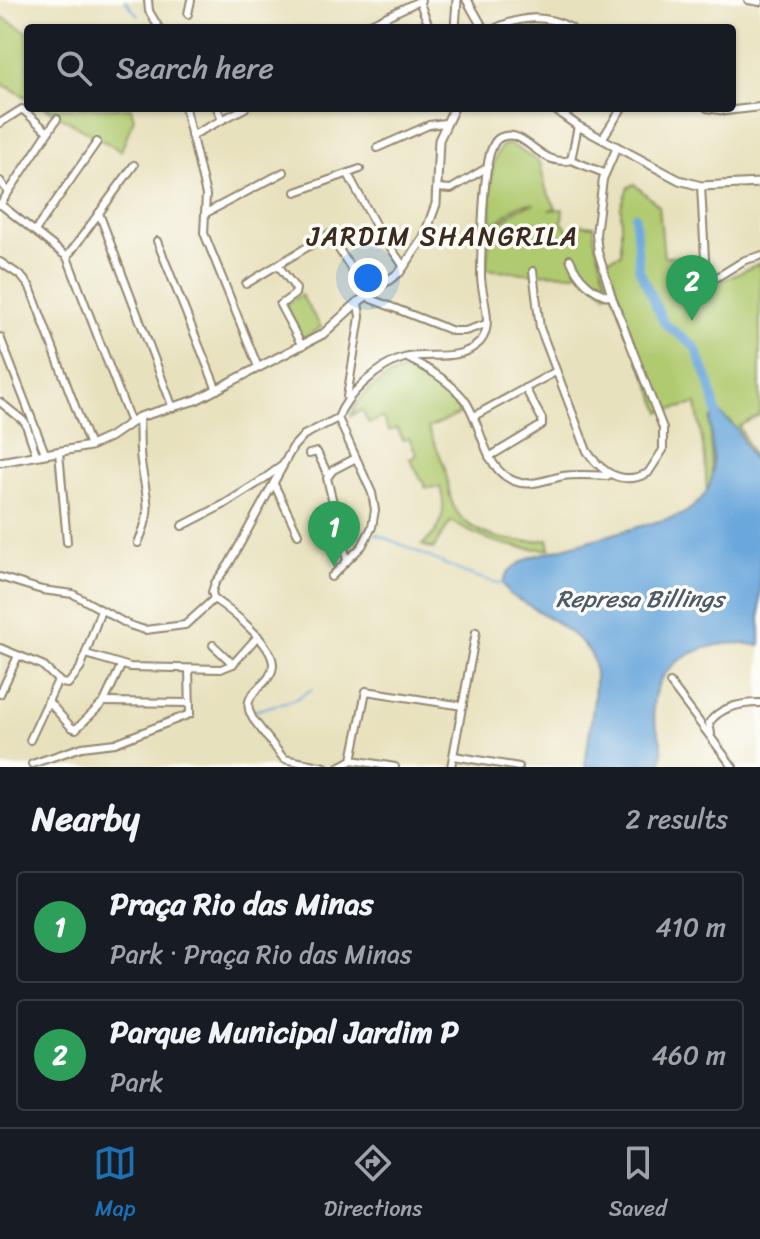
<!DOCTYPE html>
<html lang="en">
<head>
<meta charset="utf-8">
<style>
  body { margin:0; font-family:Sriracha,sans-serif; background:#242831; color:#f1f3f6 }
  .you { position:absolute; left:368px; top:278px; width:28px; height:28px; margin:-20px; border:6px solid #fff; border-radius:50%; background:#1a73e8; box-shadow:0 0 0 12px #1a73e833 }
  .badge { display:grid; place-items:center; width:52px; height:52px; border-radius:50%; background:#1f6fb2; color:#fff; font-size:26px; font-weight:700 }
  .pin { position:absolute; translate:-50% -66px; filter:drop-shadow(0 2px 4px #0008) }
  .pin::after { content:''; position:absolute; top:42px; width:28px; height:24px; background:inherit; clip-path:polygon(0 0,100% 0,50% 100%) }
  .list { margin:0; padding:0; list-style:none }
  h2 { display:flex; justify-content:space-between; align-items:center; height:104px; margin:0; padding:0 32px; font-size:34px }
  h2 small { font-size:26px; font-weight:400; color:#9ea1a6 }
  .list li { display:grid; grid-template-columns:52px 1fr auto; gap:24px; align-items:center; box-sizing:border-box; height:112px; margin:0 16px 16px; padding:0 16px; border:2px solid #363941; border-radius:8px }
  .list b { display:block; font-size:30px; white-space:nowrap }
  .list p { margin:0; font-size:26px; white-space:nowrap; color:#9ea1a6 }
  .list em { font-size:26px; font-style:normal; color:#9ea1a6 }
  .icon { flex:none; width:44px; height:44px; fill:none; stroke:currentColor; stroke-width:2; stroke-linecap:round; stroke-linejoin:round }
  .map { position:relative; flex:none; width:760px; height:767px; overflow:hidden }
  .search { position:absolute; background:#171b24; box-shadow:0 2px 6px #0004; left:24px; right:24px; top:24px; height:88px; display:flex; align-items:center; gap:20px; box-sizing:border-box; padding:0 28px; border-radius:8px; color:#9ea1a6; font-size:30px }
  .sheet { height:360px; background:#171b24 }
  nav { display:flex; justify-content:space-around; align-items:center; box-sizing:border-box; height:112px; border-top:2px solid #363941; background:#171b24; font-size:22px; color:#9ea1a6 }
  nav a { display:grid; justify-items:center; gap:4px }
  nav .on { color:#1f6fb2 }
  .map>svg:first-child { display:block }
  .green { fill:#b0ca70; stroke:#767a47; stroke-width:2 }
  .water { fill:#6ba7dc; stroke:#53687d; stroke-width:2 }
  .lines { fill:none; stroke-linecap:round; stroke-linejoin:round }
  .stream { stroke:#6ba7dc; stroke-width:2 }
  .river { stroke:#6ba7dc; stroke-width:9 }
  .minor-casing { stroke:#92866e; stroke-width:10 }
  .major-casing { stroke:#92866e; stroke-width:11 }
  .minor { stroke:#fff; stroke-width:6 }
  .major { stroke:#fff; stroke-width:7 }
  .labels { text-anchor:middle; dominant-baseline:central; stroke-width:7; stroke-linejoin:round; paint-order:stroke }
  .water-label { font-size:24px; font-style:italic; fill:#4e5c6a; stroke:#fdfcf7 }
  .quarter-label { font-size:26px; letter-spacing:2px; fill:#3b2a1e; stroke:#fdfcf7 }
</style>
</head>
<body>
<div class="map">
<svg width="760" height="767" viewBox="0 0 760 767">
  <rect width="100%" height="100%" fill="#fdfcf7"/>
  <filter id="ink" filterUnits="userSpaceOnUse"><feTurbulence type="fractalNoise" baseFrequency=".0125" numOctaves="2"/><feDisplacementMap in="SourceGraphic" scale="16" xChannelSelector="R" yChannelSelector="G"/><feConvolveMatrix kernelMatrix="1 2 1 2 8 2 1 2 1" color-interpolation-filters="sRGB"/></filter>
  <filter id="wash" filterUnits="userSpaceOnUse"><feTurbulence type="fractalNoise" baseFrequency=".006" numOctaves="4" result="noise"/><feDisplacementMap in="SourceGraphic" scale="32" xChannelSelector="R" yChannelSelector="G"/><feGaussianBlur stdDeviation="1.8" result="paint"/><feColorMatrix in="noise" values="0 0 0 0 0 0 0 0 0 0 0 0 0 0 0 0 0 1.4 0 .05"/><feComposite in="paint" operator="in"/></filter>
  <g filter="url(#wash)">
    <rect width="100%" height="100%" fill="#e8e1bd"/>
    <!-- green -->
    <g class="green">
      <path d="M0 16 28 32V98L0 83Z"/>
      <path d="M45 108H131L134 118 121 151Z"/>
      <path d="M510 144 540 163 546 189 556 208 549 210 563 209 562 222 569 231 578 232 575 224 594 226V237L609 291 606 294 580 269 575 274 523 273 486 269 491 225C507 224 511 207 535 204 514 200 508 219 491 224 491 201 487 166 502 146Z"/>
      <path d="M634 184 659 206 664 257 694 256 695 281 710 293 722 281 760 263V415L739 426 760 471 730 420 710 423 712 482 707 494 705 458 696 404 661 412 612 289 604 260 621 254V206L628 187Z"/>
      <path d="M301 295 321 327 303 340 285 304Z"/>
      <path d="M408 369C432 381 447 392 462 413L428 428C433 441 441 455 445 469 449 484 448 503 460 516 480 539 520 545 548 539L550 549C513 550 482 541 451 521L433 549 422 545C443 530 447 511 440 487L426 488 410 459 417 455 409 438 403 440 397 428 389 431 382 417 369 424 362 410 351 416C357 395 387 373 408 369Z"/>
    </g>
    <!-- water -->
    <path class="water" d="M721 414 737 429 760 476V646C717 635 652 657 653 710 654 729 668 746 660 765L655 767H585C587 740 600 684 593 660 588 637 529 606 509 594L503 584C506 569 518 564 531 557L681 515C722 491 713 465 710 423L712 417Z"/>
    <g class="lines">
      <!-- stream -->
      <g class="stream">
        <path d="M125 0 138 16"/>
        <path d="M375 534C418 549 458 575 503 584"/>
        <path d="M254 711 296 699 312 689"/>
      </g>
      <!-- river -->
      <g class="river">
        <path d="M635 216 639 266"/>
        <path d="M639 269 664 323 695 347 709 382 717 415"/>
      </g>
    </g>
  </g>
  <g filter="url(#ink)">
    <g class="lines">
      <!-- minor casing -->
      <g class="minor-casing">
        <g id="minor">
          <path d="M148 0 149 11 159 28"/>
          <path d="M748 0 760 2"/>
          <path d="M419 1 429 26"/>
          <path d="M188 14 191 0"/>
          <path d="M362 28 421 0"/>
          <path d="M496 28C523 16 545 14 571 28"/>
          <path d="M185 108 206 195 204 233 258 367"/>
          <path d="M217 108 222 120"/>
          <path d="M707 108 726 111 760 107"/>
          <path d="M0 123 22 109 48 132"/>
          <path d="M578 126 571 160 604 173"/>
          <path d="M191 136 245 108"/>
          <path d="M602 139 622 108"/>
          <path d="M377 148 429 125 445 123"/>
          <path d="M348 174 376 226 404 267"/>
          <path d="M0 181 8 192"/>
          <path d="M701 186 706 277 714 279 745 260 760 256"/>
          <path d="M437 188 451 189 488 167"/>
          <path d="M296 192 360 169"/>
          <path d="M0 204 67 257 131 423"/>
          <path d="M0 205 57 119"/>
          <path d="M99 213 173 408"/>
          <path d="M206 213 284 172"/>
          <path d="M35 231 97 142"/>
          <path d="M157 241 217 390"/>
          <path d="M67 257 134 165"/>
          <path d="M570 259C577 277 592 293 612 297"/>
          <path d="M0 262 21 276 30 287 90 446"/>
          <path d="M278 265 296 289 295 294 280 305 302 346"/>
          <path d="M533 271 540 328 587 451C602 473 622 486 648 473L663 450V428L612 297 598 252 596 234 603 179 617 147"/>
          <path d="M246 284 329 234 371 299 453 331H465L486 324"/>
          <path d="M0 337 45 453"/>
          <path d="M409 359C430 369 449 381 464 399 484 425 482 475 521 483 535 485 549 479 563 476 577 474 593 475 607 476"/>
          <path d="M347 397 360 317 358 302"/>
          <path d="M0 402 25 422 36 454"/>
          <path d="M474 416 555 372"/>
          <path d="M59 452 67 542"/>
          <path d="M309 454 317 452 328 475"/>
          <path d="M489 457 542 425V419L525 388"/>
          <path d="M274 484 298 534"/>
          <path d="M182 526 223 505 258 483 283 465 293 447 304 435 338 418"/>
          <path d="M138 543C154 507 146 499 141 462 139 448 140 432 139 417"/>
          <path d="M347 560 327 478 333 470 356 458"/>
          <path d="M0 577 42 590 73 594 129 625 145 630 185 625 214 599"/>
          <path d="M331 577 362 546 372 527 375 510 372 493 338 418C346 395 379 365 404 358 429 352 459 363 480 342 495 325 481 295 481 276 481 252 483 167 492 148 494 142 498 137 505 136 527 131 542 168 571 160"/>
          <path d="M214 599C230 610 273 643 273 665 272 688 236 691 253 719L284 759 325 767"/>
          <path d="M214 599 212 592 215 583 229 564 283 466"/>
          <path d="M213 645 233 664"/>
          <path d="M0 648 42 665 61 683 68 684 80 669 101 610"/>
          <path d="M86 654 130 667 221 669 233 664 258 636"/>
          <path d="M670 683 733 767"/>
          <path d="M0 694 18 656"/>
          <path d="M48 701 71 727 76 729 104 702 121 666"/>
          <path d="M104 702 190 703"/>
          <path d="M711 734 709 723C720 707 742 703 760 703"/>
          <path d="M30 740 58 680"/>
          <path d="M454 756 519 767"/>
          <path d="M352 760 366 691 463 706"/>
          <path d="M32 764 82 747 115 743 190 714 189 669"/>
          <path d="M339 767 352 760 395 767"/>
          <path d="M451 767 476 632"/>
        </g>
      </g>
      <!-- major casing -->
      <g class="major-casing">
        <g id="major">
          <path d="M467 0 483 28"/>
          <path d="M455 28 457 0"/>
          <path d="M553 108 578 126 679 180 701 186 760 183"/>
          <path d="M0 462 90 446 110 437 139 417 196 400 323 334 358 302 400 272 424 237 436 204 439 140 454 108"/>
        </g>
      </g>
      <!-- minor -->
      <use href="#minor" class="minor"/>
      <!-- major -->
      <use href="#major" class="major"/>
    </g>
  </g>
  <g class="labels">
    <!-- water labels -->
    <g class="water-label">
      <text x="640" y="599">Represa Billings</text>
    </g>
    <!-- quarter labels -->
    <g class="quarter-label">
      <text x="443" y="236">JARDIM SHANGRILA</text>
    </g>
  </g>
</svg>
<div class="you"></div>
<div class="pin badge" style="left:334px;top:567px;background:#2e9e5b">1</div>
<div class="pin badge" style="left:692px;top:321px;background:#2e9e5b">2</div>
<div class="search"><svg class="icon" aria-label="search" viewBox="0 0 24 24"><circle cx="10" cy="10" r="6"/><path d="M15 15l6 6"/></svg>Search here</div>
</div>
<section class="sheet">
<h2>Nearby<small>2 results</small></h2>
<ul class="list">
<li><span class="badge" style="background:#2e9e5b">1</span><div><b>Praça Rio das Minas</b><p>Park · Praça Rio das Minas</p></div><em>410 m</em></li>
<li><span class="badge" style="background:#2e9e5b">2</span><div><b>Parque Municipal Jardim P</b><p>Park</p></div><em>460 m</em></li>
</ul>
</section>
<nav>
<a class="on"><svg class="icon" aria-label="map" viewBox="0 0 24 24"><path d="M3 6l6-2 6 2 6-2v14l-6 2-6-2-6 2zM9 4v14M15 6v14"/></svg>Map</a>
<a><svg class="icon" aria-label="directions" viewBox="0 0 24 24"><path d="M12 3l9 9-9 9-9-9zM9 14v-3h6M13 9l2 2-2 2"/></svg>Directions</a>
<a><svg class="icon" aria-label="saved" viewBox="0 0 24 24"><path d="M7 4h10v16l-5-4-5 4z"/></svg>Saved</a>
</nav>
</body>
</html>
